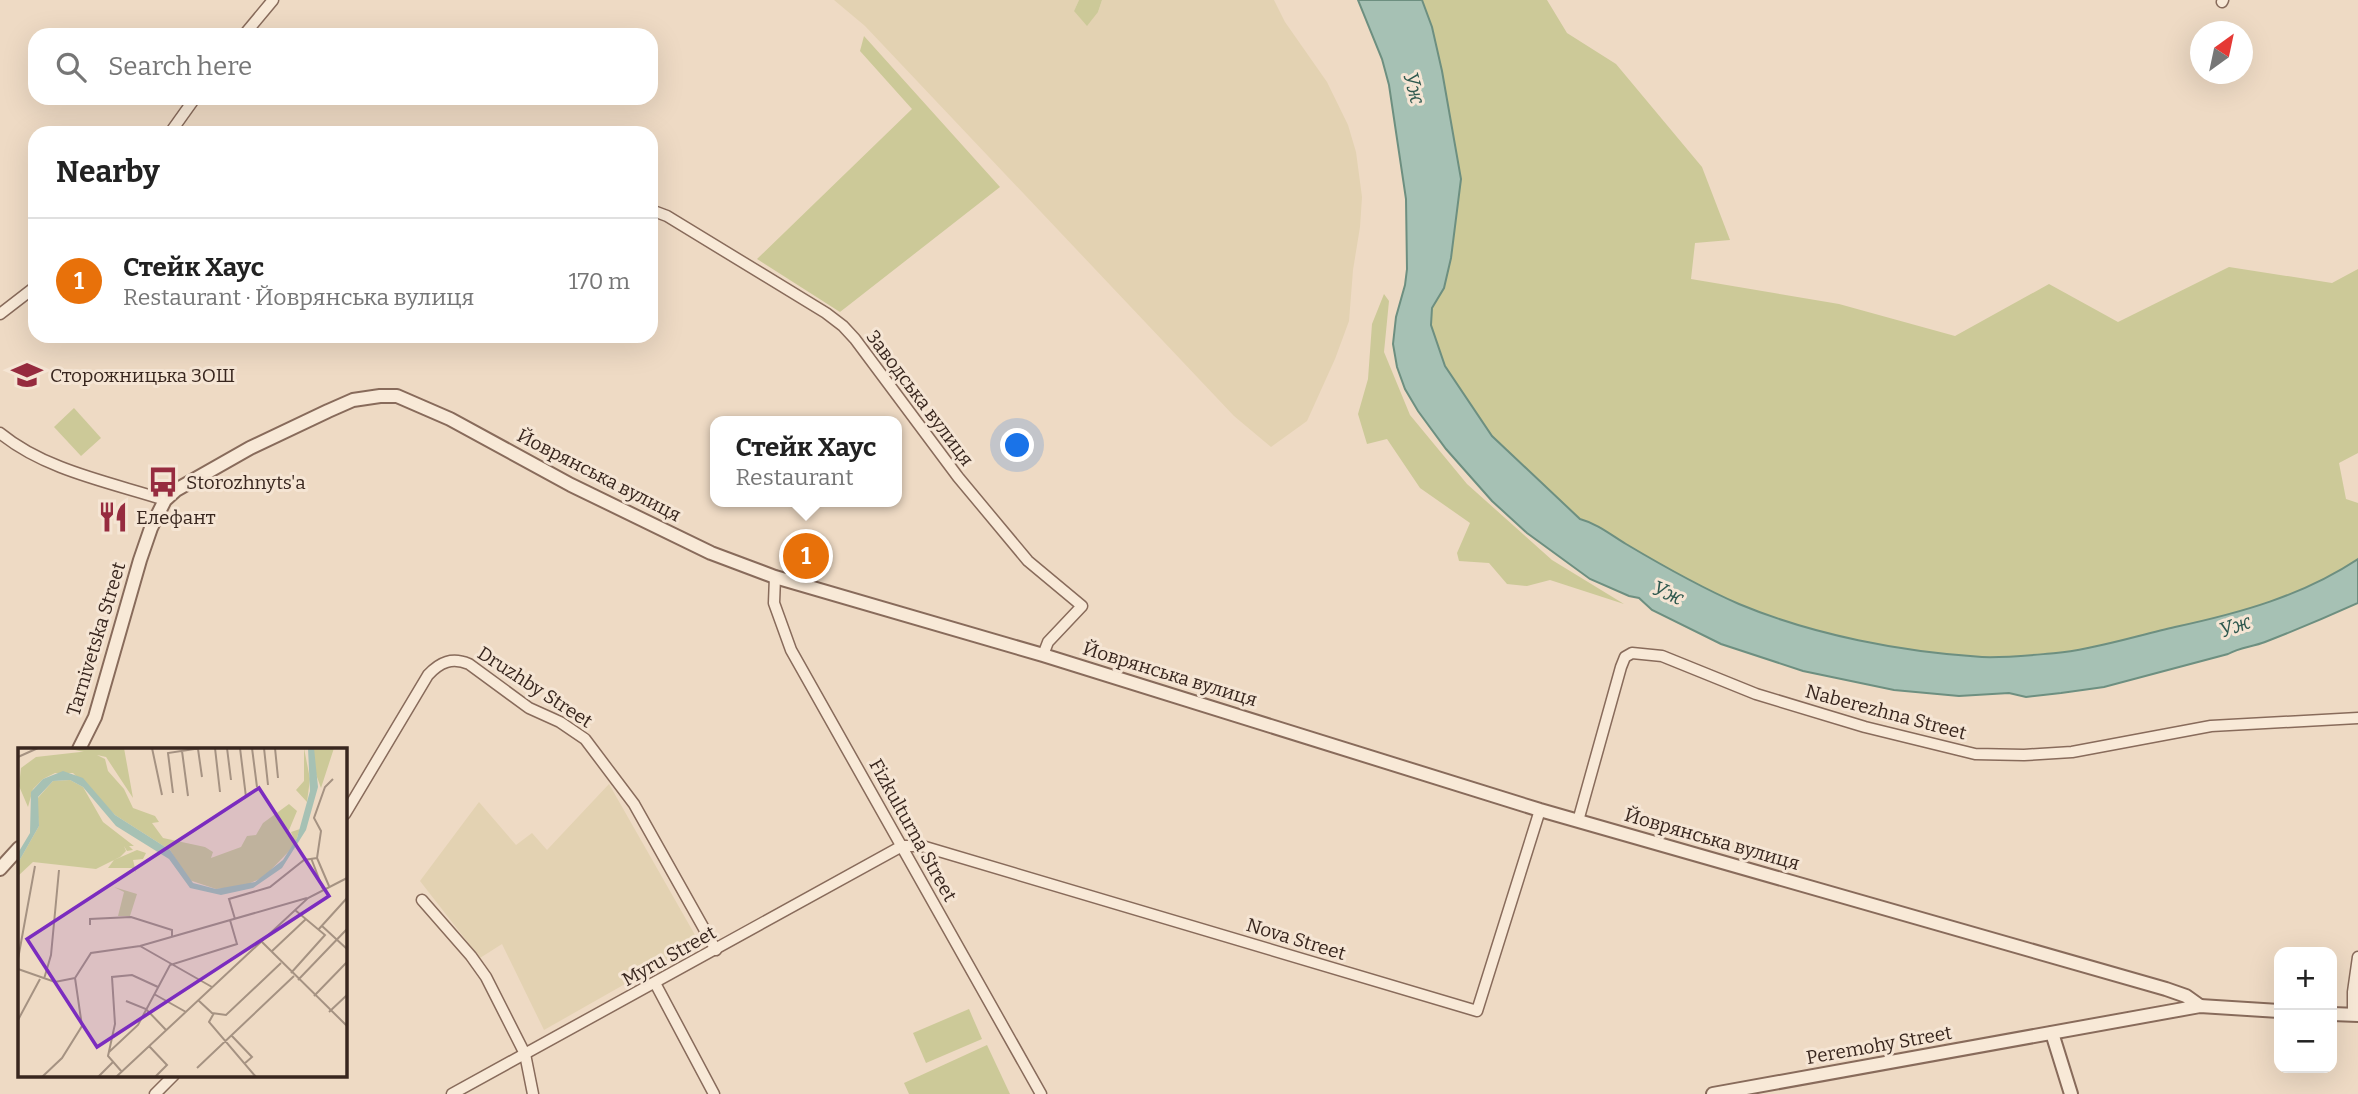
<!DOCTYPE html>
<html lang="en">
<head>
<meta charset="utf-8">
<style>
  body { margin:0; font-family:Bitter,serif; background:#f6f6f6; color:#222 }
  .controls { position:absolute; right:21px; bottom:21px; display:grid; overflow:hidden; border-radius:14px; box-shadow:0 7px 28px #0002 }
  .controls button { width:63px; height:63px; display:grid; place-items:center; padding:0; border:0; border-bottom:2px solid #e0e0e0; background:#fff; color:#222; font:35px sans-serif }
  .compass { position:absolute; left:2190px; top:21px; width:63px; height:63px; border-radius:50%; background:#fff; box-shadow:0 7px 28px #0002; rotate:33deg }
  .you { position:absolute; left:1018px; top:446px; width:24px; height:24px; margin:-18px; border:5px solid #fff; border-radius:50%; background:#1a73e8; box-shadow:0 0 0 10px #1a73e833 }
  .badge { display:grid; place-items:center; width:46px; height:46px; border-radius:50%; background:#d93025; color:#fff; font-size:23px; font-weight:700 }
  .pin { position:absolute; translate:-50% -50%; border:4px solid #fff; box-shadow:0 2px 7px #0006 }
  .popup { position:absolute; left:710px; top:416px; width:192px; height:91px; box-sizing:border-box; display:grid; place-content:center; border-radius:14px; background:#fff; filter:drop-shadow(0 2px 5px #0005); font-size:23px; white-space:nowrap; color:#767676 }
  .popup b { font-size:26px; color:#222 }
  .popup::after { content:''; position:absolute; left:50%; top:100%; margin-left:-14px; border:14px solid transparent; border-top-color:#fff }
  .list { margin:0; padding:0; list-style:none }
  h2 { display:flex; justify-content:space-between; align-items:center; height:91px; margin:0; padding:0 28px; font-size:30px }
  h2 small { font-size:23px; font-weight:400; color:#767676 }
  .list li { display:grid; grid-template-columns:46px 1fr auto; gap:21px; align-items:center; box-sizing:border-box; height:126px; padding:0 28px; border-top:2px solid #e0e0e0 }
  .list b { display:block; font-size:26px; white-space:nowrap }
  .list p { margin:0; font-size:23px; white-space:nowrap; color:#767676 }
  .list em { font-size:23px; font-style:normal; color:#767676 }
  .icon { flex:none; width:38px; height:38px; fill:none; stroke:currentColor; stroke-width:2; stroke-linecap:round; stroke-linejoin:round }
  .map { position:relative; flex:none; width:2358px; height:1094px; overflow:hidden }
  .search { position:absolute; background:#fff; box-shadow:0 7px 28px #0002; left:28px; top:28px; width:630px; height:77px; display:flex; align-items:center; gap:18px; box-sizing:border-box; padding:0 24px; border-radius:21px; color:#767676; font-size:26px }
  .panel { position:absolute; background:#fff; box-shadow:0 7px 28px #0002; left:28px; top:126px; width:630px; height:217px; border-radius:21px }
  .map>svg:first-child { display:block }
  .farmland { fill:#e3d2b2 }
  .green { fill:#ccc998 }
  .water { fill:#a6c1b4; stroke:#6d8f80; stroke-width:2 }
  .lines { fill:none; stroke-linecap:round; stroke-linejoin:round }
  .minor-casing { stroke:#886b5b; stroke-width:13 }
  .tertiary-casing { stroke:#886b5b; stroke-width:16 }
  .minor { stroke:#f8e9d7; stroke-width:10 }
  .tertiary { stroke:#f8e9d7; stroke-width:12 }
  .labels { text-anchor:middle; dominant-baseline:central; stroke-width:6; stroke-linejoin:round; paint-order:stroke }
  .poi-label { font-size:19px; fill:#38261e; stroke:#f5e5d4; text-anchor:start }
  .street-label { font-size:19px; fill:#38261e; stroke:#f5e5d4 }
  .water-label { font-size:21px; font-style:italic; fill:#2e584e; stroke:#f5e5d4 }
  .inset-road { fill:none; stroke:#a59282; stroke-width:2 }
  .view { fill:#7b2cbf; fill-opacity:0.15; stroke:#7b2cbf; stroke-width:3.5 }
  .inset-edge { fill:none; stroke:#38261e; stroke-width:3.5 }
</style>
</head>
<body>
<div class="map">
<svg width="2358" height="1094" viewBox="0 0 2358 1094">
  <rect width="100%" height="100%" fill="#eedac4"/>
  <!-- farmland -->
  <g class="farmland">
    <path d="M834 0H1079L1074 11 1098 12 1102 0H1274L1285 22 1327 82 1348 125 1356 152 1362 197 1360 227 1353 270 1349 321 1335 359 1307 421 1271 447 1234 416 865 26Z"/>
    <path d="M609 784 699 942 544 1030 502 944 480 958 420 881 479 802 516 845 532 833 547 850Z"/>
  </g>
  <!-- green -->
  <g class="green">
    <path d="M1079 0H1102L1098 12 1087 26 1074 11Z"/>
    <path d="M1422 0H1547L1567 33 1616 64 1702 167 1730 240 1695 243 1691 279 1839 304 1955 336 2049 284 2118 322 2229 267 2332 283 2358 269V453L2339 463 2346 499 2358 503V559C2302 596 2240 613 2175 627 2139 635 2092 650 2056 653 2032 655 2006 658 1982 657 1902 652 1812 635 1739 604 1700 587 1663 566 1626 544 1611 535 1598 524 1580 519L1492 436 1445 366 1431 325 1432 308 1444 288 1451 123 1432 27Z"/>
    <path d="M864 36 1000 187 840 312 757 259 912 109 860 51Z"/>
    <path d="M1384 294 1389 301 1384 352 1410 415 1467 484 1552 560 1624 604 1550 580 1527 586 1507 584 1489 563 1459 561 1457 553 1470 523 1420 488 1387 439 1367 444 1358 414 1368 379 1372 324Z"/>
    <path d="M74 408 101 438 81 456 54 427Z"/>
    <path d="M969 1009 982 1039 926 1063 913 1033Z"/>
    <path d="M987 1045 1010 1094H909L904 1083Z"/>
  </g>
  <!-- water -->
  <path class="water" d="M1358 0H1422L1432 27 1442 71 1461 179 1451 258 1444 288 1432 308 1431 325 1445 366 1492 436 1580 519C1598 524 1611 535 1626 544 1663 566 1700 587 1739 604 1813 635 1902 652 1982 657 2006 658 2032 655 2056 653 2092 650 2139 635 2175 627 2240 613 2302 596 2358 559V603C2327 617 2296 630 2265 642 2252 647 2240 647 2228 654L2104 687 2061 693 2026 697 2009 693 1959 696 1894 690 1803 671 1721 644 1652 610 1639 598 1629 596 1590 579 1527 533 1492 501 1446 449 1418 411 1405 389 1397 367 1393 344 1396 317 1405 285 1407 269 1406 199 1389 85 1382 59Z"/>
  <g class="lines">
    <!-- minor casing -->
    <g class="minor-casing">
      <g id="minor">
        <path d="M2222 2 2223 0"/>
        <path d="M244 35 273 0"/>
        <path d="M170 133 195 98"/>
        <path d="M651 210 667 216 826 313 843 326 855 339 958 477 1028 561 1082 606 1048 642 1043 655"/>
        <path d="M0 314 35 287"/>
        <path d="M0 433C45 470 109 482 165 500"/>
        <path d="M775 577 774 603 791 650 1041 1094"/>
        <path d="M345 814 428 675C440 662 452 657 469 664L529 708 560 722 585 739 634 804 716 950"/>
        <path d="M1578 821 1621 667 1625 657 1632 653 1662 656 1756 694 1865 727 1975 754 2024 755 2072 752 2211 726 2358 718"/>
        <path d="M422 900 471 956 486 977 525 1054 533 1094"/>
        <path d="M655 983 714 1094"/>
        <path d="M2353 1015V992L2358 957"/>
        <path d="M155 1094 174 1075"/>
        <path d="M452 1094 902 846H922L1477 1011 1540 810"/>
      </g>
    </g>
    <!-- tertiary casing -->
    <g class="tertiary-casing">
      <g id="tertiary">
        <path d="M79 749 95 717 140 560 151 528 165 500 176 490 250 448 328 411 353 400 380 396H397L450 419 571 485 711 553 775 577 1043 655 1540 810 2166 989 2186 996 2200 1006"/>
        <path d="M0 869 19 848"/>
        <path d="M2332 1014 2358 1015"/>
        <path d="M2052 1033 2071 1094"/>
        <path d="M1713 1094 2200 1006 2279 1011"/>
      </g>
    </g>
    <!-- minor -->
    <use href="#minor" class="minor"/>
    <!-- tertiary -->
    <use href="#tertiary" class="tertiary"/>
  </g>
  <!-- icons -->
  <defs>
    <g id="school-bare" transform="scale(2.415)"><path d="M0-5L7-2L0 1L-7-2ZM-4 1L0 2.5L4 1V4Q0 6-4 4Z" fill="#962b3f" stroke="#f5e5d4" stroke-width="2.5" paint-order="stroke"/></g>
    <g id="bus-bare" transform="scale(2.415)"><path d="M-5-6H5V4H4V6H2V4H-2V6H-4V4H-5ZM-3.5-4V0h7V-4ZM-3.5 1.2v1.5H-2V1.2ZM2 1.2v1.5H3.5V1.2Z" fill="#962b3f" stroke="#f5e5d4" stroke-width="2.5" paint-order="stroke"/></g>
    <g id="restaurant-bare" transform="scale(2.415)"><path d="M-5-6h1v4h1v-4h1v4h1v-4h1v5L-1.5 .5V6h-2V.5L-5-1ZM5-6V6H3V1.5H1.5Q1.5-4 5-6Z" fill="#962b3f" stroke="#f5e5d4" stroke-width="2.5" paint-order="stroke"/></g>
  </defs>
  <g fill-rule="evenodd">
    <use href="#school-bare" x="27" y="375"/>
    <use href="#bus-bare" x="163" y="482"/>
    <use href="#restaurant-bare" x="113" y="517"/>
  </g>
  <g class="labels">
    <!-- poi labels -->
    <g class="poi-label">
      <text x="50" y="375">Сторожницька ЗОШ</text>
      <text x="186" y="482">Storozhnyts'a</text>
      <text x="136" y="517">Елефант</text>
    </g>
    <!-- street labels -->
    <g class="street-label">
      <text transform="translate(920 398) rotate(53)">Заводська вулиця</text>
      <text transform="translate(599 475) rotate(27)">Йоврянська вулиця</text>
      <text transform="translate(96 639) rotate(-73)">Tarnivetska Street</text>
      <text transform="translate(1170 674) rotate(17)">Йоврянська вулиця</text>
      <text transform="translate(535 687) rotate(33)">Druzhby Street</text>
      <text transform="translate(1886 712) rotate(15)">Naberezhna Street</text>
      <text transform="translate(913 830) rotate(61)">Fizkulturna Street</text>
      <text transform="translate(1712 839) rotate(16)">Йоврянська вулиця</text>
      <text transform="translate(1296 939) rotate(17)">Nova Street</text>
      <text transform="translate(669 956) rotate(-29)">Myru Street</text>
      <text transform="translate(1879 1045) rotate(-10)">Peremohy Street</text>
    </g>
    <!-- water labels -->
    <g class="water-label">
      <text transform="translate(1414 88) rotate(75)">Уж</text>
      <text transform="translate(1668 593) rotate(23)">Уж</text>
      <text transform="translate(2235 626) rotate(-19)">Уж</text>
    </g>
  </g>
  <!-- overview -->
  <g transform="translate(18 748)">
    <rect width="329" height="329" fill="#eedac4"/>
    <path d="M48 0H106L115 50 88 9ZM286 0 292 31 289 54 278 42 286 33ZM296 0H316L303 40 295 18ZM71 3 87 11 90 23 106 41 115 60 137 68 141 74 134 75 145 90 187 99 195 104 193 110 223 99 229 88 238 87 245 75 271 56 279 63 269 87 275 89 273 84 282 81 276 98 246 129 226 138 198 141 171 132 152 102 97 67 55 25H37L25 31 15 41 10 59 1 38 3 20 18 9ZM52 32 65 39 85 74 116 98H111L115 102 109 103 106 98 108 103 102 109 78 121 15 114 0 128V115L21 78 18 52 35 33ZM119 102 128 105 125 111 115 112 118 124 114 120H90L96 112ZM96 139 119 146 112 168H100L106 144Z" fill="#ccc998"/>
    <path d="M290 0H296L300 39 288 82 264 120 235 140 203 147 172 140 151 111 98 78 65 39 52 32 35 33 20 49 21 78 0 115V105L12 85 13 44 25 31 45 23 65 30 97 67 152 102 175 135 198 141 237 134 265 112 279 90 292 43Z" fill="#a6c1b4"/>
    <path class="inset-road" d="M134 0 144 47M197 0 202 44M209 0 213 32M222 0 228 49M234 0 239 39M246 0 250 37M257 0 260 30M180 1 184 29M164 3 170 48M0 9 20 0M155 45 150 5 183 0M293 110 305 141M311 138 299 110 303 83 296 70 307 39 315 31M217 171 211 151 252 139 286 112 299 110M72 177V171L113 169 154 182V189M304 178 329 201M300 182 329 150M243 193 329 278M122 198 194 239M253 204 288 171M0 211 17 118M0 221 37 234 57 230M273 225 307 187 277 162M57 230 73 205 122 198 289 150M26 231 33 207 41 122M280 232 329 181M136 246 168 264M296 248 329 214M180 252 194 265 208 267 263 215M108 253 128 261 148 282M311 264 329 247M196 265 191 274 238 329M0 272 22 231M213 287 234 309 226 316M131 298 149 317 137 329M91 304 120 277 152 217 219 196 212 172M179 320 276 228M104 324 90 308 97 276 94 229 114 227 140 239M24 329 44 310 64 278 57 230M80 329 95 314M98 329 290 150 329 130"/>
    <path class="view" d="M241 40 311 148 79 299 9 191Z"/>
    <rect width="329" height="329" class="inset-edge"/>
  </g>
</svg>
<div class="controls">
<button>+</button>
<button>−</button>
</div>
<svg class="compass" viewBox="-18 -18 36 36"><path d="M0-13l5 13h-10z" fill="#e53935"/><path d="M0 13l5-13h-10z" fill="#767676"/></svg>
<div class="you"></div>
<div class="pin badge" style="left:806px;top:556px;background:#e8710a">1</div>
<div class="popup"><b>Стейк Хаус</b>Restaurant</div>
<div class="search"><svg class="icon" aria-label="search" viewBox="0 0 24 24"><circle cx="10" cy="10" r="6"/><path d="M15 15l6 6"/></svg>Search here</div>
<section class="panel">
<h2>Nearby<small></small></h2>
<ul class="list">
<li><span class="badge" style="background:#e8710a">1</span><div><b>Стейк Хаус</b><p>Restaurant · Йоврянська вулиця</p></div><em>170 m</em></li>
</ul>
</section>
</div>
</body>
</html>
